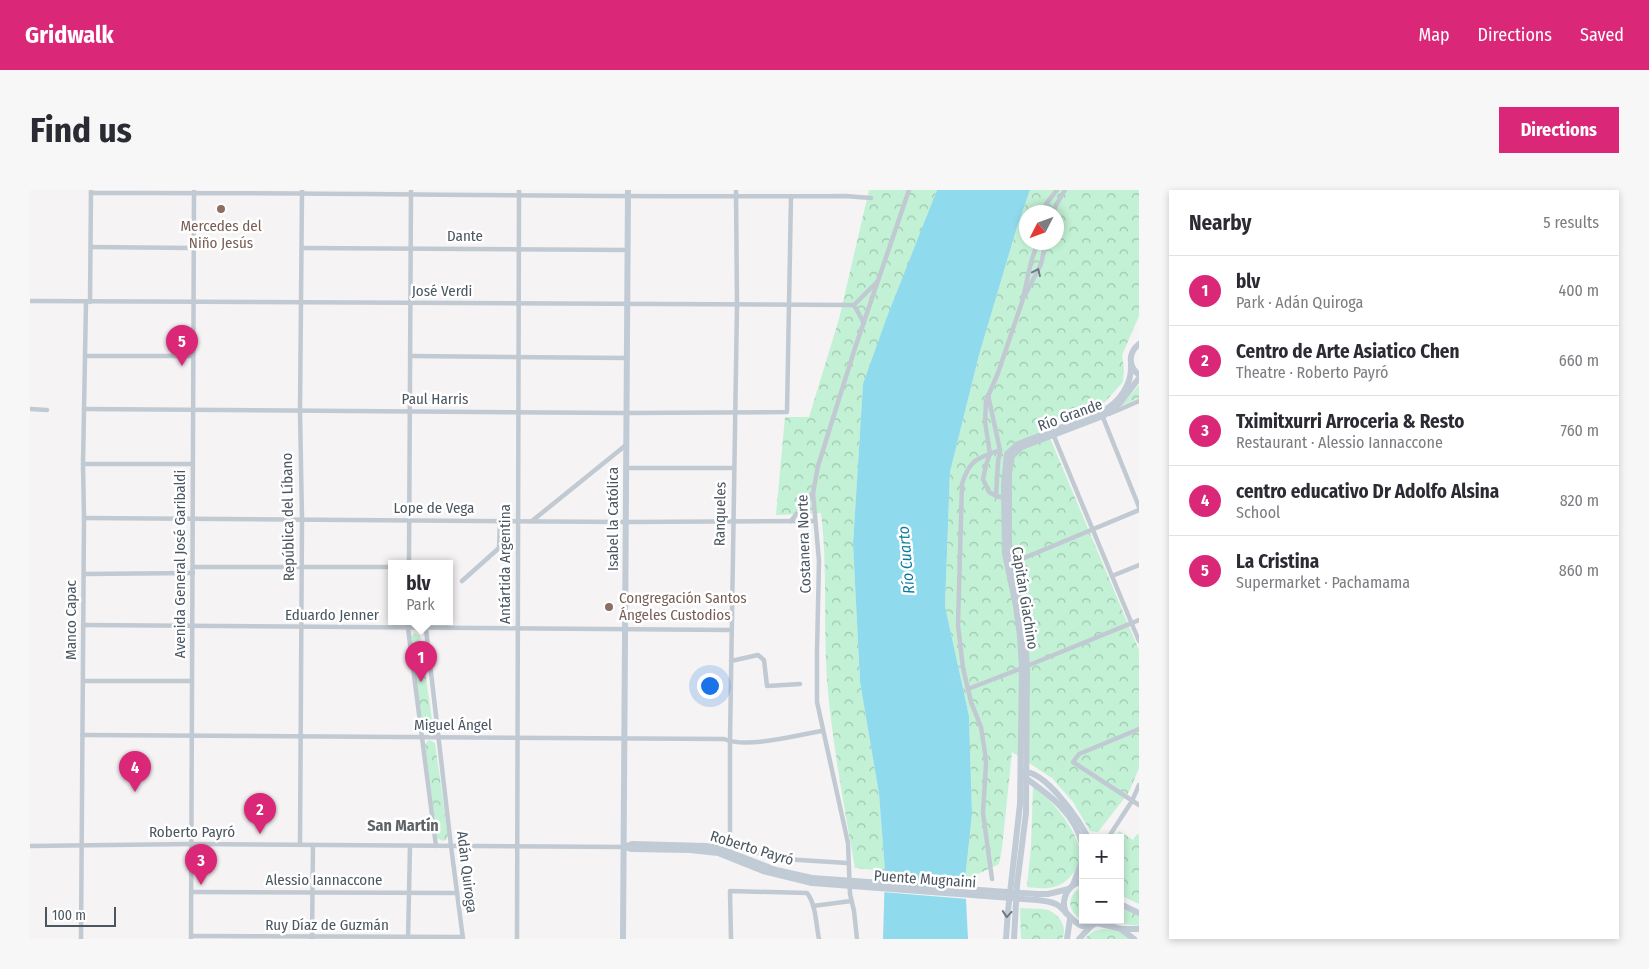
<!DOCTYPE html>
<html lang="en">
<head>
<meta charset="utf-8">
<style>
  body { margin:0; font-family:"Fira Sans Condensed",sans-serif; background:#f7f7f7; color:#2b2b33 }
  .controls { position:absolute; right:15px; bottom:15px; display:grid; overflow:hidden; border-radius:0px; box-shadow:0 2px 8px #0003 }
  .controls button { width:45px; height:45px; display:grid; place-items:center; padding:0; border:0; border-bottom:1px solid #e1e1e2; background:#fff; color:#2b2b33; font:25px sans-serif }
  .compass { position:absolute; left:989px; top:15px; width:45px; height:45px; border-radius:50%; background:#fff; box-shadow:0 2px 8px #0003; rotate:228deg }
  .scale { position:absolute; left:15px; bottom:12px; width:71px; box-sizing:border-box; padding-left:5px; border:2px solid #4a5661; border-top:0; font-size:14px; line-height:18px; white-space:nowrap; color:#4a5661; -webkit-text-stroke:4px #fff; paint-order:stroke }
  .you { position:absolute; left:679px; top:495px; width:18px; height:18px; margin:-12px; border:4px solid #fff; border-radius:50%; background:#1a73e8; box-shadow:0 0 0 8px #1a73e833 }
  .badge { display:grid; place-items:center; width:32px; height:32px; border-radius:50%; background:#db2777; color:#fff; font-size:16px; font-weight:700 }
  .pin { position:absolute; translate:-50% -41px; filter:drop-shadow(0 1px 2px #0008) }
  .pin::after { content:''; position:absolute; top:26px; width:18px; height:15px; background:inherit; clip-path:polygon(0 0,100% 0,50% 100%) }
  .popup { position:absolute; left:358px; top:370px; width:65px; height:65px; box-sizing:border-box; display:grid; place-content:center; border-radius:0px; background:#fff; filter:drop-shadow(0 1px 4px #0005); font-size:16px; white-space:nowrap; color:#7c7c81 }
  .popup b { font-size:19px; color:#2b2b33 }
  .popup::after { content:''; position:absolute; left:50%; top:100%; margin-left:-10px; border:10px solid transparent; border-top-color:#fff }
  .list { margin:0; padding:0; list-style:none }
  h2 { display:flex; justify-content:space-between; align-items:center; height:65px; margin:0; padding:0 20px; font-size:21px }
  h2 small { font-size:16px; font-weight:400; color:#7c7c81 }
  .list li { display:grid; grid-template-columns:32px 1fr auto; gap:15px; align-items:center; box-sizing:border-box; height:70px; padding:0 20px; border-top:1px solid #e1e1e2 }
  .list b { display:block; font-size:19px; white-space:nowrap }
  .list p { margin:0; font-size:16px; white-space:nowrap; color:#7c7c81 }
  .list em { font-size:16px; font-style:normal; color:#7c7c81 }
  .map { position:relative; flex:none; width:1109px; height:749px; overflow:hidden; border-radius:0px }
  header { display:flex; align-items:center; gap:30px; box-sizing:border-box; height:70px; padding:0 25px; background:#db2777; color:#fff }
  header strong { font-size:24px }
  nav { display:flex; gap:28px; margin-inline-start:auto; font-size:18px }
  .intro { display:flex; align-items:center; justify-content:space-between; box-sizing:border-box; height:120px; padding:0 30px }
  h1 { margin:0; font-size:35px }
  .button { padding:12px 22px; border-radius:0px; background:#db2777; color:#fff; font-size:18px; font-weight:700 }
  main { display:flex; gap:30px; padding:0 30px }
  aside { flex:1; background:#fff; border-radius:0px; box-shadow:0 2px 8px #0003 }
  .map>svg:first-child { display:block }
  .forest { fill:url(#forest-crowns); fill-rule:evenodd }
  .water { fill:#90daee }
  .pier { fill:#f5f3f3 }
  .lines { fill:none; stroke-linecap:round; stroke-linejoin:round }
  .street { stroke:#c1cad2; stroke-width:4.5 }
  .secondary { stroke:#c1cbd6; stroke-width:6 }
  .secondary-bridge { stroke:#c1cbd6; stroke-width:6 }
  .oneway { stroke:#6e7983 }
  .oneway2 { stroke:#6e7984 }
  .education-dot { fill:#8d6e63; stroke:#fff; stroke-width:2 }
  .labels { text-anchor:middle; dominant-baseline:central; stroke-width:5; stroke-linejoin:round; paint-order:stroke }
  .education-label { font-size:15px; fill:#785e54; stroke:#fff }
  .street-label { font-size:15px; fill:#4a5661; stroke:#fff }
  .water-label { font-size:16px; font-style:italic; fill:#0c7c9b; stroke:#fff }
  .neighbourhood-label { font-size:16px; font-weight:bold; fill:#5f6368; stroke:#fff }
</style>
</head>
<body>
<header>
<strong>Gridwalk</strong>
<nav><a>Map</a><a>Directions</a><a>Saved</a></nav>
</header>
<div class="intro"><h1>Find us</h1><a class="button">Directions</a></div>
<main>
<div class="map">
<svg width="1109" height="749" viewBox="0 0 1109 749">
  <defs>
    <pattern id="forest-crowns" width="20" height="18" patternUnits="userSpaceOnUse" patternTransform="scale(1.25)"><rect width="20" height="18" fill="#c3f1d5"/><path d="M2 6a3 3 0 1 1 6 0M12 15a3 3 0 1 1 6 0" fill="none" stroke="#a0c6b0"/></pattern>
  </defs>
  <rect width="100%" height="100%" fill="#f5f3f3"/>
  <!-- forest -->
  <g class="forest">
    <path d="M839 0H907L833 195 823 354 830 492 849 604 855 681 825 678C814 615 802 553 797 490 793 434 798 378 791 323L746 325 755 227H779L809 129Z"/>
    <path d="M1000 0H1109V126L1092 165 1094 179 1093 192 1074 213 1015 236 1109 460V578L1099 602 1068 642 1060 641 1043 612 1022 588 982 562 972 658 969 674 935 690 942 624 939 526 915 416 920 282 949 165 987 37ZM996 22H1026V52H996Z"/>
    <path d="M1109 195V208L1091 216Z"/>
    <path d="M385 443 390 446 403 537 401 543 398 544 392 541 380 447Z"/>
    <path d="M399 550 405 553 418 645 416 650 413 651 407 648 395 554Z"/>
    <path d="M1003 596C1021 609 1047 639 1050 662 1051 670 1046 681 1040 687 1028 700 1014 699 997 697L1001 656Z"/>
    <path d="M1089 641 1103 650 1107 644 1109 645V714L1090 705V648H1085Z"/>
    <path d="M1053 697V729C1036 724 1036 703 1053 697Z"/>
    <path d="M990 718C998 719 1010 718 1018 720 1030 725 1038 738 1032 749H991Z"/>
    <path d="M1090 718 1109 726V736L1077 732 1079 730H1090Z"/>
    <path d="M1074 739C1084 740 1092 742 1100 749H1055C1060 742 1066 740 1074 739Z"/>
  </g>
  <!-- water -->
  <path class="water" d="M907 0H1000L987 37 949 165 920 282 915 416 939 526 942 624 935 690 938 749H853L855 681 849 604 830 492 823 354 833 194 857 127Z"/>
  <!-- pier -->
  <path class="pier" d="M853 688 937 694 938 709 852 702Z"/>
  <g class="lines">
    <!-- street -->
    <g class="street">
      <path d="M706 0 707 115 700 551V649L706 658 754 669 817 673"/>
      <path d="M61 3C313 2 564 8 815 6L841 8"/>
      <path d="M1015 22 1016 14 1027 0"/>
      <path d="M1024 22 1026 15 1035 0"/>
      <path d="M61 57 164 58"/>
      <path d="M272 58 597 60"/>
      <path d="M994 104 1001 72 1008 52"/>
      <path d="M0 111 824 115"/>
      <path d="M60 112 61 0"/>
      <path d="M834 133 824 115 848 91"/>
      <path d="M55 166H163"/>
      <path d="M380 166 597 168"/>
      <path d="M958 205 970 260 968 272 966 306"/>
      <path d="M0 219 17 220"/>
      <path d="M54 219 596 223 757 222 761 6"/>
      <path d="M1079 224 1109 211"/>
      <path d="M1072 225 1109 317"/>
      <path d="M1023 244 1109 451"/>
      <path d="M53 274H163"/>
      <path d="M596 278H703"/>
      <path d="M975 308 966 306 959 302 953 289 956 275 960 264 955 232 956 211 968 183 993 109 1011 74 1016 52"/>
      <path d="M54 328 596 332 785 331"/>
      <path d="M502 331 596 255"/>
      <path d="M761 331 783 303"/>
      <path d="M379 373 381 0"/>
      <path d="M982 373 1109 320"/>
      <path d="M163 377H362"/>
      <path d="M54 384 163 383"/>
      <path d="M1082 386 1109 375"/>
      <path d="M432 391 469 358 470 331"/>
      <path d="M377 431 406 656"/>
      <path d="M53 435 701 440"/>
      <path d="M396 439 421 656 433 749"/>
      <path d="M701 471 728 465 734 470 737 496 770 494"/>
      <path d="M53 491H162"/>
      <path d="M938 499 992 478 1109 430"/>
      <path d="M1109 539 1049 564 1043 572 1109 615"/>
      <path d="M52 545 694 549C717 559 767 545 792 541"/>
      <path d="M1078 648 1102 611 1109 595"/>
      <path d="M270 655 272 329 270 221 272 0"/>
      <path d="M0 656 162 654 594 657"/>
      <path d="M962 689 953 623 956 574 955 563 951 537 941 512 933 478 928 435 932 294C940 268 948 269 970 260"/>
      <path d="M161 702 427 703"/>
      <path d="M783 716 821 711"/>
      <path d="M161 746 433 747"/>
      <path d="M51 749 54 328 53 274 56 112"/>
      <path d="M161 749 164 0"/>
      <path d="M282 749 283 655"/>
      <path d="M378 749 380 656"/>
      <path d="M487 749 489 0"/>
      <path d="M701 749 700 701 777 703C786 714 786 735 789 749"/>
      <path d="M827 749 824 721 820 704 818 653 787 512V461L789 371 783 303 788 276 825 158 879 0"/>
    </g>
    <!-- secondary -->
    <g class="secondary">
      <path d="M1109 154C1098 163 1098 176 1109 185"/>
      <path d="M992 582C1014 579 1050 630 1058 648"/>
      <path d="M994 587C1020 605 1046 624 1053 657"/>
      <path d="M594 657 602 654 676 656 689 658 746 680 782 688"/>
      <path d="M595 657 602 659 660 660 688 663 733 681 782 693"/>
      <path d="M1043 695 1053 668"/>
      <path d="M1007 704H1018L1039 699"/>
      <path d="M1007 710C1014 711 1023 711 1029 716 1043 727 1050 747 1071 730"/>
      <path d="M1090 714 1109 723"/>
      <path d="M1036 723C1030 709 1038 694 1053 691"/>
      <path d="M1067 733 1091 739H1109"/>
      <path d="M1092 740 1104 749"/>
      <path d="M593 749 598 0"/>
      <path d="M976 749 978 721 990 614 992 478 990 446 986 416 975 364 974 295 977 264 988 254 1071 222C1089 213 1102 195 1101 175"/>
      <path d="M984 749 987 695 996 623 997 476 993 422 982 373 979 352V284L982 266 992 257 1073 226 1090 213 1109 188"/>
      <path d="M1037 749 1040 729"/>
      <path d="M1049 749 1062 735"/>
    </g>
    <!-- secondary-bridge -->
    <g class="secondary-bridge">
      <path d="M782 688 1007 704"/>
      <path d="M782 693 1007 710"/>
    </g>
  </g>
  <!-- one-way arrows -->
  <defs><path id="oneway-chevron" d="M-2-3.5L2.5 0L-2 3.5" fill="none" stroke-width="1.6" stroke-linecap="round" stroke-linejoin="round" transform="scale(1.25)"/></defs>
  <use class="oneway" href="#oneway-chevron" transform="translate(1007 82) rotate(-65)"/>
  <use class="oneway2" href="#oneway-chevron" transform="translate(977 724) rotate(95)"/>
  <!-- markers -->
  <g class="education-dot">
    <circle cx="191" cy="19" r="5"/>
    <circle cx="579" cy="417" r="5"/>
  </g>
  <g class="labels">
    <!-- education labels -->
    <g class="education-label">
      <text x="191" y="36">Mercedes del<tspan x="191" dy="17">Niño Jesús</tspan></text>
      <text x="589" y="408" text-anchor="start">Congregación Santos<tspan x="589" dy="17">Ángeles Custodios</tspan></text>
    </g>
    <!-- street labels -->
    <g class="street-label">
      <text x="435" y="46">Dante</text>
      <text x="412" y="101">José Verdi</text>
      <text x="405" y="209">Paul Harris</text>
      <text transform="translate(1040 225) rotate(-20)">Río Grande</text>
      <text x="404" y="318">Lope de Vega</text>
      <text transform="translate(690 324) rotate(-89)">Ranqueles</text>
      <text transform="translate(258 327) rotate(-91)">República del Líbano</text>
      <text transform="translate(583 329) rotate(-90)">Isabel la Católica</text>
      <text transform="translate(774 354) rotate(-92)">Costanera Norte</text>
      <text transform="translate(150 374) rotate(-90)">Avenida General José Garibaldi</text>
      <text transform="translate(475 374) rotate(-90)">Antártida Argentina</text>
      <text transform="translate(995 408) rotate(81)">Capitán Giachino</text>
      <text x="302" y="425">Eduardo Jenner</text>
      <text transform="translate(41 430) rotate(-90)">Manco Capac</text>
      <text x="423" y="535">Miguel Ángel</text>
      <text x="162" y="642">Roberto Payró</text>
      <text transform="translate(722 658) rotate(17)">Roberto Payró</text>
      <text transform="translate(437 682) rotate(83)">Adán Quiroga</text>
      <text transform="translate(895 689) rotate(4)">Puente Mugnaini</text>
      <text x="294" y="690">Alessio Iannaccone</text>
      <text x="297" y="735">Ruy Díaz de Guzmán</text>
    </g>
    <!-- water labels -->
    <g class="water-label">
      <text transform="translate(876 370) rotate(-95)">Río Cuarto</text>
    </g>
    <!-- neighbourhood labels -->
    <g class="neighbourhood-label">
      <text x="373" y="635">San Martín</text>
    </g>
  </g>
</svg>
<div class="controls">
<button>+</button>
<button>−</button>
</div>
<svg class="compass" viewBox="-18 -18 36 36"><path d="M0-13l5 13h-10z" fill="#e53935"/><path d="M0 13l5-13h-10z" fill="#7c7c81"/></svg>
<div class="scale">100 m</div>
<div class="you"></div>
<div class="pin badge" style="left:391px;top:492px">1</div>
<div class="popup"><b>blv</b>Park</div>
<div class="pin badge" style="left:230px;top:644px">2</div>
<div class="pin badge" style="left:171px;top:695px">3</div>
<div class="pin badge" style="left:105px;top:602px">4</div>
<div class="pin badge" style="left:152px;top:176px">5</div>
</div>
<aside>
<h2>Nearby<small>5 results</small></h2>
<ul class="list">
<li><span class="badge">1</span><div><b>blv</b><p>Park · Adán Quiroga</p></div><em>400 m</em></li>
<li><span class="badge">2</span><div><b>Centro de Arte Asiatico Chen</b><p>Theatre · Roberto Payró</p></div><em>660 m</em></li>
<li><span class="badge">3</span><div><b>Tximitxurri Arroceria &amp; Resto</b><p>Restaurant · Alessio Iannaccone</p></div><em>760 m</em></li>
<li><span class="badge">4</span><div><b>centro educativo Dr Adolfo Alsina</b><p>School</p></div><em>820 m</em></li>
<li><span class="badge">5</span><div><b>La Cristina</b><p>Supermarket · Pachamama</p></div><em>860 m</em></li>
</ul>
</aside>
</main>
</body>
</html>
